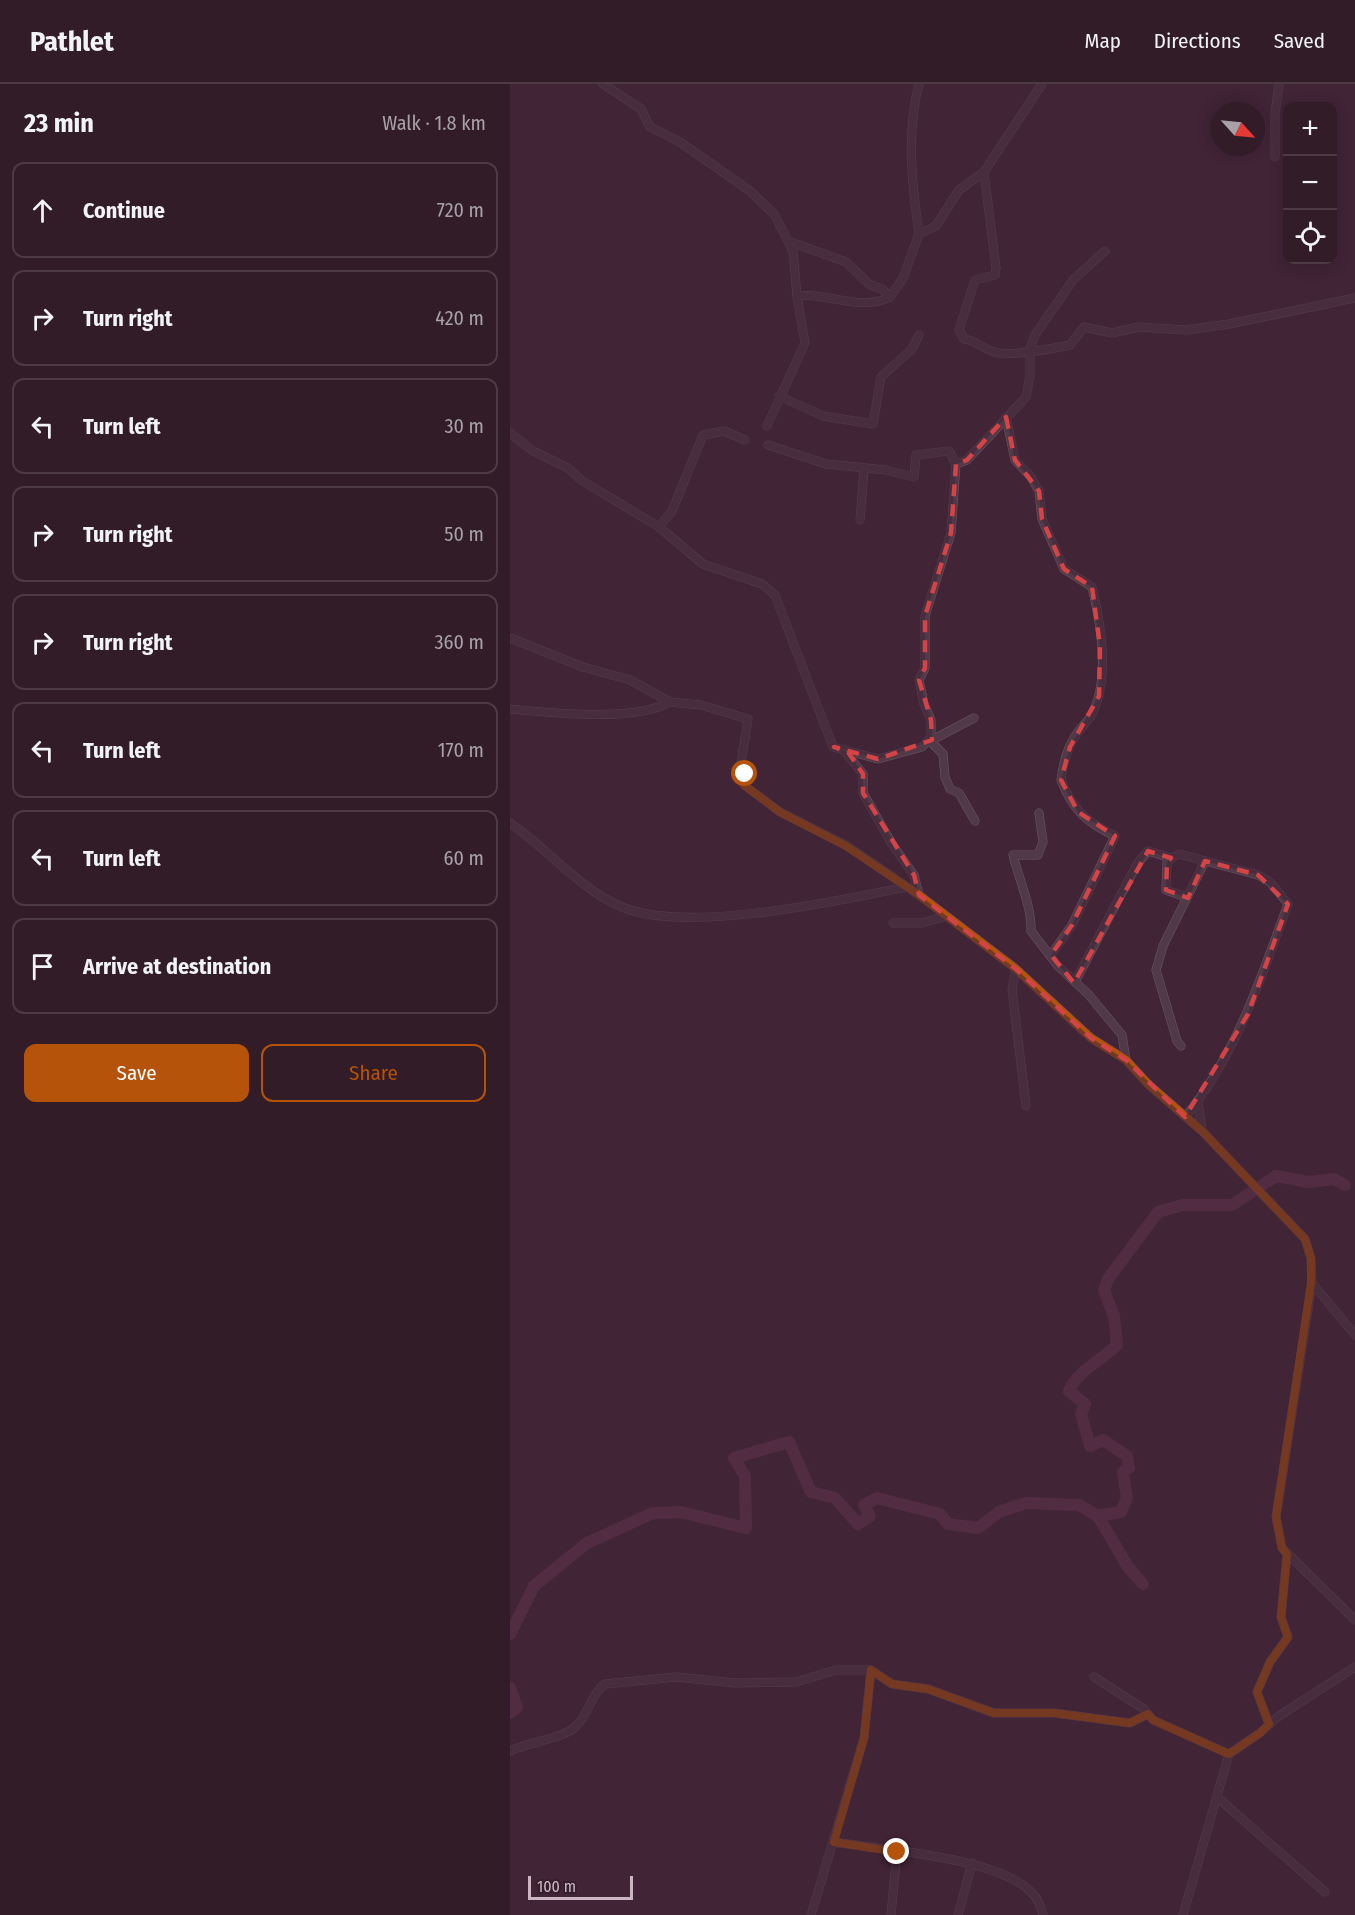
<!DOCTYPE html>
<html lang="en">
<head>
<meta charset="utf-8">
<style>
  body { margin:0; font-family:"Fira Sans Condensed",sans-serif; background:#392530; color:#f1f3f6 }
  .controls { position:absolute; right:18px; top:18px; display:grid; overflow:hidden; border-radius:12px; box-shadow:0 3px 15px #0003 }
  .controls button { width:54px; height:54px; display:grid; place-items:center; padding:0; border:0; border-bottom:2px solid #4c3a45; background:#311c28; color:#f1f3f6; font:30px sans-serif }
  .compass { position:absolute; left:701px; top:18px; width:54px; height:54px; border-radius:50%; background:#311c28; box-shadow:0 3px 15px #0003; rotate:117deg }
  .scale { position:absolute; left:18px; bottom:15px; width:105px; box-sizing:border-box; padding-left:6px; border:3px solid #cbb6c2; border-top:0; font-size:16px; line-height:21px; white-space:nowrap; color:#cbb6c2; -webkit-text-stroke:4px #361e2c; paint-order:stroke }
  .stop { position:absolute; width:18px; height:18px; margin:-14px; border:4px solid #b45309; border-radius:50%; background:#fff }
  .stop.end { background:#b45309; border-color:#fff; box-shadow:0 2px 6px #0008 }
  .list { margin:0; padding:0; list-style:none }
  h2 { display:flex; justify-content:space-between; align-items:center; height:78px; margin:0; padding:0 24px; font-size:26px }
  h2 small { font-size:20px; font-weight:400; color:#a8a1a8 }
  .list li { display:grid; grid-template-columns:39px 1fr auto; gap:18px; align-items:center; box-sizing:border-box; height:96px; margin:0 12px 12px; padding:0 12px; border:2px solid #4c3a45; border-radius:12px }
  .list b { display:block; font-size:22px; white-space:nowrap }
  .list em { font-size:20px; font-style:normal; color:#a8a1a8 }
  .actions { display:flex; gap:12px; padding:18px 24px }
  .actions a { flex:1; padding:14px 0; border:2px solid #b45309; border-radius:12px; text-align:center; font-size:21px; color:#b45309 }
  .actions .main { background:#b45309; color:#fff }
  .icon { flex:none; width:33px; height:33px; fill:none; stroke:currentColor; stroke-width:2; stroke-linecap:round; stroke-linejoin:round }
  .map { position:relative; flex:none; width:845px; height:1831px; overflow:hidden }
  header { display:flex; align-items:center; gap:36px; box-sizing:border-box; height:84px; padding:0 30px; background:#311c28; border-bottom:2px solid #4c3a45 }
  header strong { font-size:28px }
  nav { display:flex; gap:33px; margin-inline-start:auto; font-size:21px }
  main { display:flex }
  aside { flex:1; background:#311c28 }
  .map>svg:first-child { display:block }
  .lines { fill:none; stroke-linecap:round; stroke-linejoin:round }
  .river { stroke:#673653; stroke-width:12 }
  .street-casing { stroke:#6e5765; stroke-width:9 }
  .street { stroke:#513947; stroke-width:8 }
  .route { stroke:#b45309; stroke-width:8 }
  .marked { fill:none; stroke:#d44447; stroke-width:4.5; stroke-dasharray:12 8; stroke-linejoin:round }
</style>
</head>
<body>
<header>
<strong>Pathlet</strong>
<nav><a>Map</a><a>Directions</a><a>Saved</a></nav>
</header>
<main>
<aside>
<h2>23 min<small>Walk · 1.8 km</small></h2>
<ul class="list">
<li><svg class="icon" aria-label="ahead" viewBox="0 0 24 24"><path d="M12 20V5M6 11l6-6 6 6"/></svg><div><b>Continue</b></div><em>720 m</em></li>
<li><svg class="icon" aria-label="right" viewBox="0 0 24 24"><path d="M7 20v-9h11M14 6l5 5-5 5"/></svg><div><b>Turn right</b></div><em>420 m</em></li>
<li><svg class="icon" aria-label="left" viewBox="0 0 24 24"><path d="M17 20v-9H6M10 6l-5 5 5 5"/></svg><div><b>Turn left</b></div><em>30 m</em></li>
<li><svg class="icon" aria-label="right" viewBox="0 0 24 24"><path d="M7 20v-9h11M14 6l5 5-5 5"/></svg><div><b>Turn right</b></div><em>50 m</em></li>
<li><svg class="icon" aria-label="right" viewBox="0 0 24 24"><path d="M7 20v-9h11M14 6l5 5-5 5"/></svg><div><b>Turn right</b></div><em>360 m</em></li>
<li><svg class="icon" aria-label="left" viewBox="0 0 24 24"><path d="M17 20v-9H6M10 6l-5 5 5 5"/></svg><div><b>Turn left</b></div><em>170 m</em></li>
<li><svg class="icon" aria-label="left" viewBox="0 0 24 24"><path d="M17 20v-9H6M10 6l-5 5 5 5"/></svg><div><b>Turn left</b></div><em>60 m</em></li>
<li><svg class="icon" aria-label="arrive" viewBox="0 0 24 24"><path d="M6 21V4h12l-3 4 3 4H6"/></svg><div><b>Arrive at destination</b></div></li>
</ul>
<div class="actions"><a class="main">Save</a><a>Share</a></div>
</aside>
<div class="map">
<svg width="845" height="1831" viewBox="0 0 845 1831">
  <rect width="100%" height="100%" fill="#412536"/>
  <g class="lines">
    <!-- river -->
    <g class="river">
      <path d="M588 1432 611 1428 617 1414 613 1388 619 1384 617 1372 593 1356 580 1362 571 1330 575 1320 559 1307C568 1286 591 1277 607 1261L604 1232 594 1206 598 1195 648 1128 672 1121H722L766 1092 798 1098 824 1095 835 1101"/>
      <path d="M0 1550 24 1502 77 1459 143 1429 171 1428 236 1444 235 1392 224 1374 279 1358 301 1408 325 1414 348 1440 360 1432 354 1421 367 1414 430 1430 438 1440 468 1444 489 1428 516 1419 569 1421 588 1432 618 1483 633 1500"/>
      <path d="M0 1604 7 1623 0 1629"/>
    </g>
    <!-- street casing -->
    <g class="street-casing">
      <g id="street">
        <path d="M93 0 131 25 140 43 170 58 240 107 264 130 278 157 336 178 360 201 372 205 380 213 393 194 409 150"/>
        <path d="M409 0C396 49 402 100 409 150L426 142 449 106 474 88 486 184 485 191 465 196 449 246 454 255C466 256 476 267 489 269 501 272 546 264 560 261L574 243 602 249 629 243 676 246 719 240 845 214"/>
        <path d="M765 73V30L769 0"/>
        <path d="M474 88 532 0"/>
        <path d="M287 212C318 208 350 228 380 213"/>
        <path d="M269 312 313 332 363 340 371 293 402 265 409 251"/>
        <path d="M496 333 505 376 521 393 529 407 532 435 554 485 582 503C591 540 600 595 582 630 578 638 572 642 568 648 558 661 553 680 551 696 563 726 576 738 605 752L562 841 541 871"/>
        <path d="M257 342 295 259 287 212 283 167 278 157"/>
        <path d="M0 349 23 367 58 384 71 396 149 443 162 427 193 351 214 347 235 356"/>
        <path d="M258 361 316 380 376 386 404 393 406 371 439 367 446 380 457 376 516 313 520 292V265L525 251 563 196 595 167"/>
        <path d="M350 436 354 386"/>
        <path d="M149 443 193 480 252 500 265 511 323 663 368 675 412 663 421 653V636L414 620 409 596 415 584V532L441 449 446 380"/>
        <path d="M0 554 73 583 120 596 160 618 191 621 238 635 231 679 235 690 234 701 270 728 337 762 409 811 506 885 581 954 616 976 639 1001 692 1047 795 1155 801 1175 802 1199 766 1433 772 1464 845 1536"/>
        <path d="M0 625C41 629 125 638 160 618"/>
        <path d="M464 634 420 657 433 670 435 693 440 705 449 709 465 737"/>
        <path d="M334 667 353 690V709L382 760 404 791 409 811"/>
        <path d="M529 729 533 758 528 771H503C509 796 522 823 521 847L548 882 579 911 612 951 616 976"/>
        <path d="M0 739C38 765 69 805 112 823 176 850 328 817 396 803"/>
        <path d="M661 774 657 778 656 806 676 813"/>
        <path d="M383 839H412L436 832"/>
        <path d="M506 885 502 905 516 1022"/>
        <path d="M565 898 627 780 638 767 661 774 669 770 748 791 761 799 778 820C751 894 726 972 675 1033"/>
        <path d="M671 962 667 957 646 886 653 862 695 777"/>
        <path d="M688 1017 692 1047"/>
        <path d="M802 1199 845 1251"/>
        <path d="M584 1593 634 1625 643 1636 719 1670"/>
        <path d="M759 1640 747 1608 760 1578 778 1553 771 1533 777 1470"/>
        <path d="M0 1667C19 1658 54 1654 65 1643 79 1631 80 1611 95 1600L166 1593 225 1599 286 1598 326 1586H361L382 1600 418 1605 484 1629H544L620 1639 638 1630"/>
        <path d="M707 1713 815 1808"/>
        <path d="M324 1758C373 1766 491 1773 523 1810 528 1815 531 1824 533 1831"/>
        <path d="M301 1831 354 1654 361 1586"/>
        <path d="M381 1831 387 1768"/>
        <path d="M448 1831 462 1779"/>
        <path d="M673 1831 719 1670 750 1649 769 1632 845 1583"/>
      </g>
    </g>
    <!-- street -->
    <use href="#street" class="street"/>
  </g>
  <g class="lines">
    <!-- route -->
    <path class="route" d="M235 690 234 701 270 728 336 762 409 811 506 885 581 954 616 976 639 1001 692 1047 795 1155 801 1174V1199L766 1433 772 1464 777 1470 771 1533 778 1553 760 1578 747 1608 759 1640 750 1649 719 1670 643 1636 638 1630 620 1639 544 1629H484L418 1605 382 1600 361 1586 354 1654 324 1758 387 1768"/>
  </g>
  <!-- marked area -->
  <path d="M0 0H845V1831H0ZM496 333 505 376 529 407 532 435 554 485 582 503 590 562 589 612 560 663 551 696 568 728 605 752 562 841 541 871 564 899 638 767 661 774 657 778 656 806 678 814 695 777 748 791 778 820 738 930 675 1033 616 976 581 954 506 885 409 811 404 791 353 709V690L338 668 324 663 368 675 422 656 421 636 409 596 415 584V532L441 449 446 380 457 376Z" fill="#412536" fill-opacity=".55" fill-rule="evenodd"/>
  <path class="marked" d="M496 333 505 376 529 407 532 435 554 485 582 503 590 562 589 612 560 663 551 696 568 728 605 752 562 841 541 871 564 899 638 767 661 774 657 778 656 806 678 814 695 777 748 791 778 820 738 930 675 1033 616 976 581 954 506 885 409 811 404 791 353 709V690L338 668 324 663 368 675 422 656 421 636 409 596 415 584V532L441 449 446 380 457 376Z"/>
</svg>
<div class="controls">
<button>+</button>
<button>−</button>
<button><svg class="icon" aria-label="locate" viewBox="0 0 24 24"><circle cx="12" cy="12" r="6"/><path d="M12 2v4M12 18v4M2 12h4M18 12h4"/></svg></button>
</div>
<svg class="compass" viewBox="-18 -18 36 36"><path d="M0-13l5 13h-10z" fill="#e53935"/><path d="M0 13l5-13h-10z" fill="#a8a1a8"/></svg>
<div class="scale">100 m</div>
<div class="stop" style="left:235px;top:690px"></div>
<div class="stop end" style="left:387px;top:1768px"></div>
</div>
</main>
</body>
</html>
